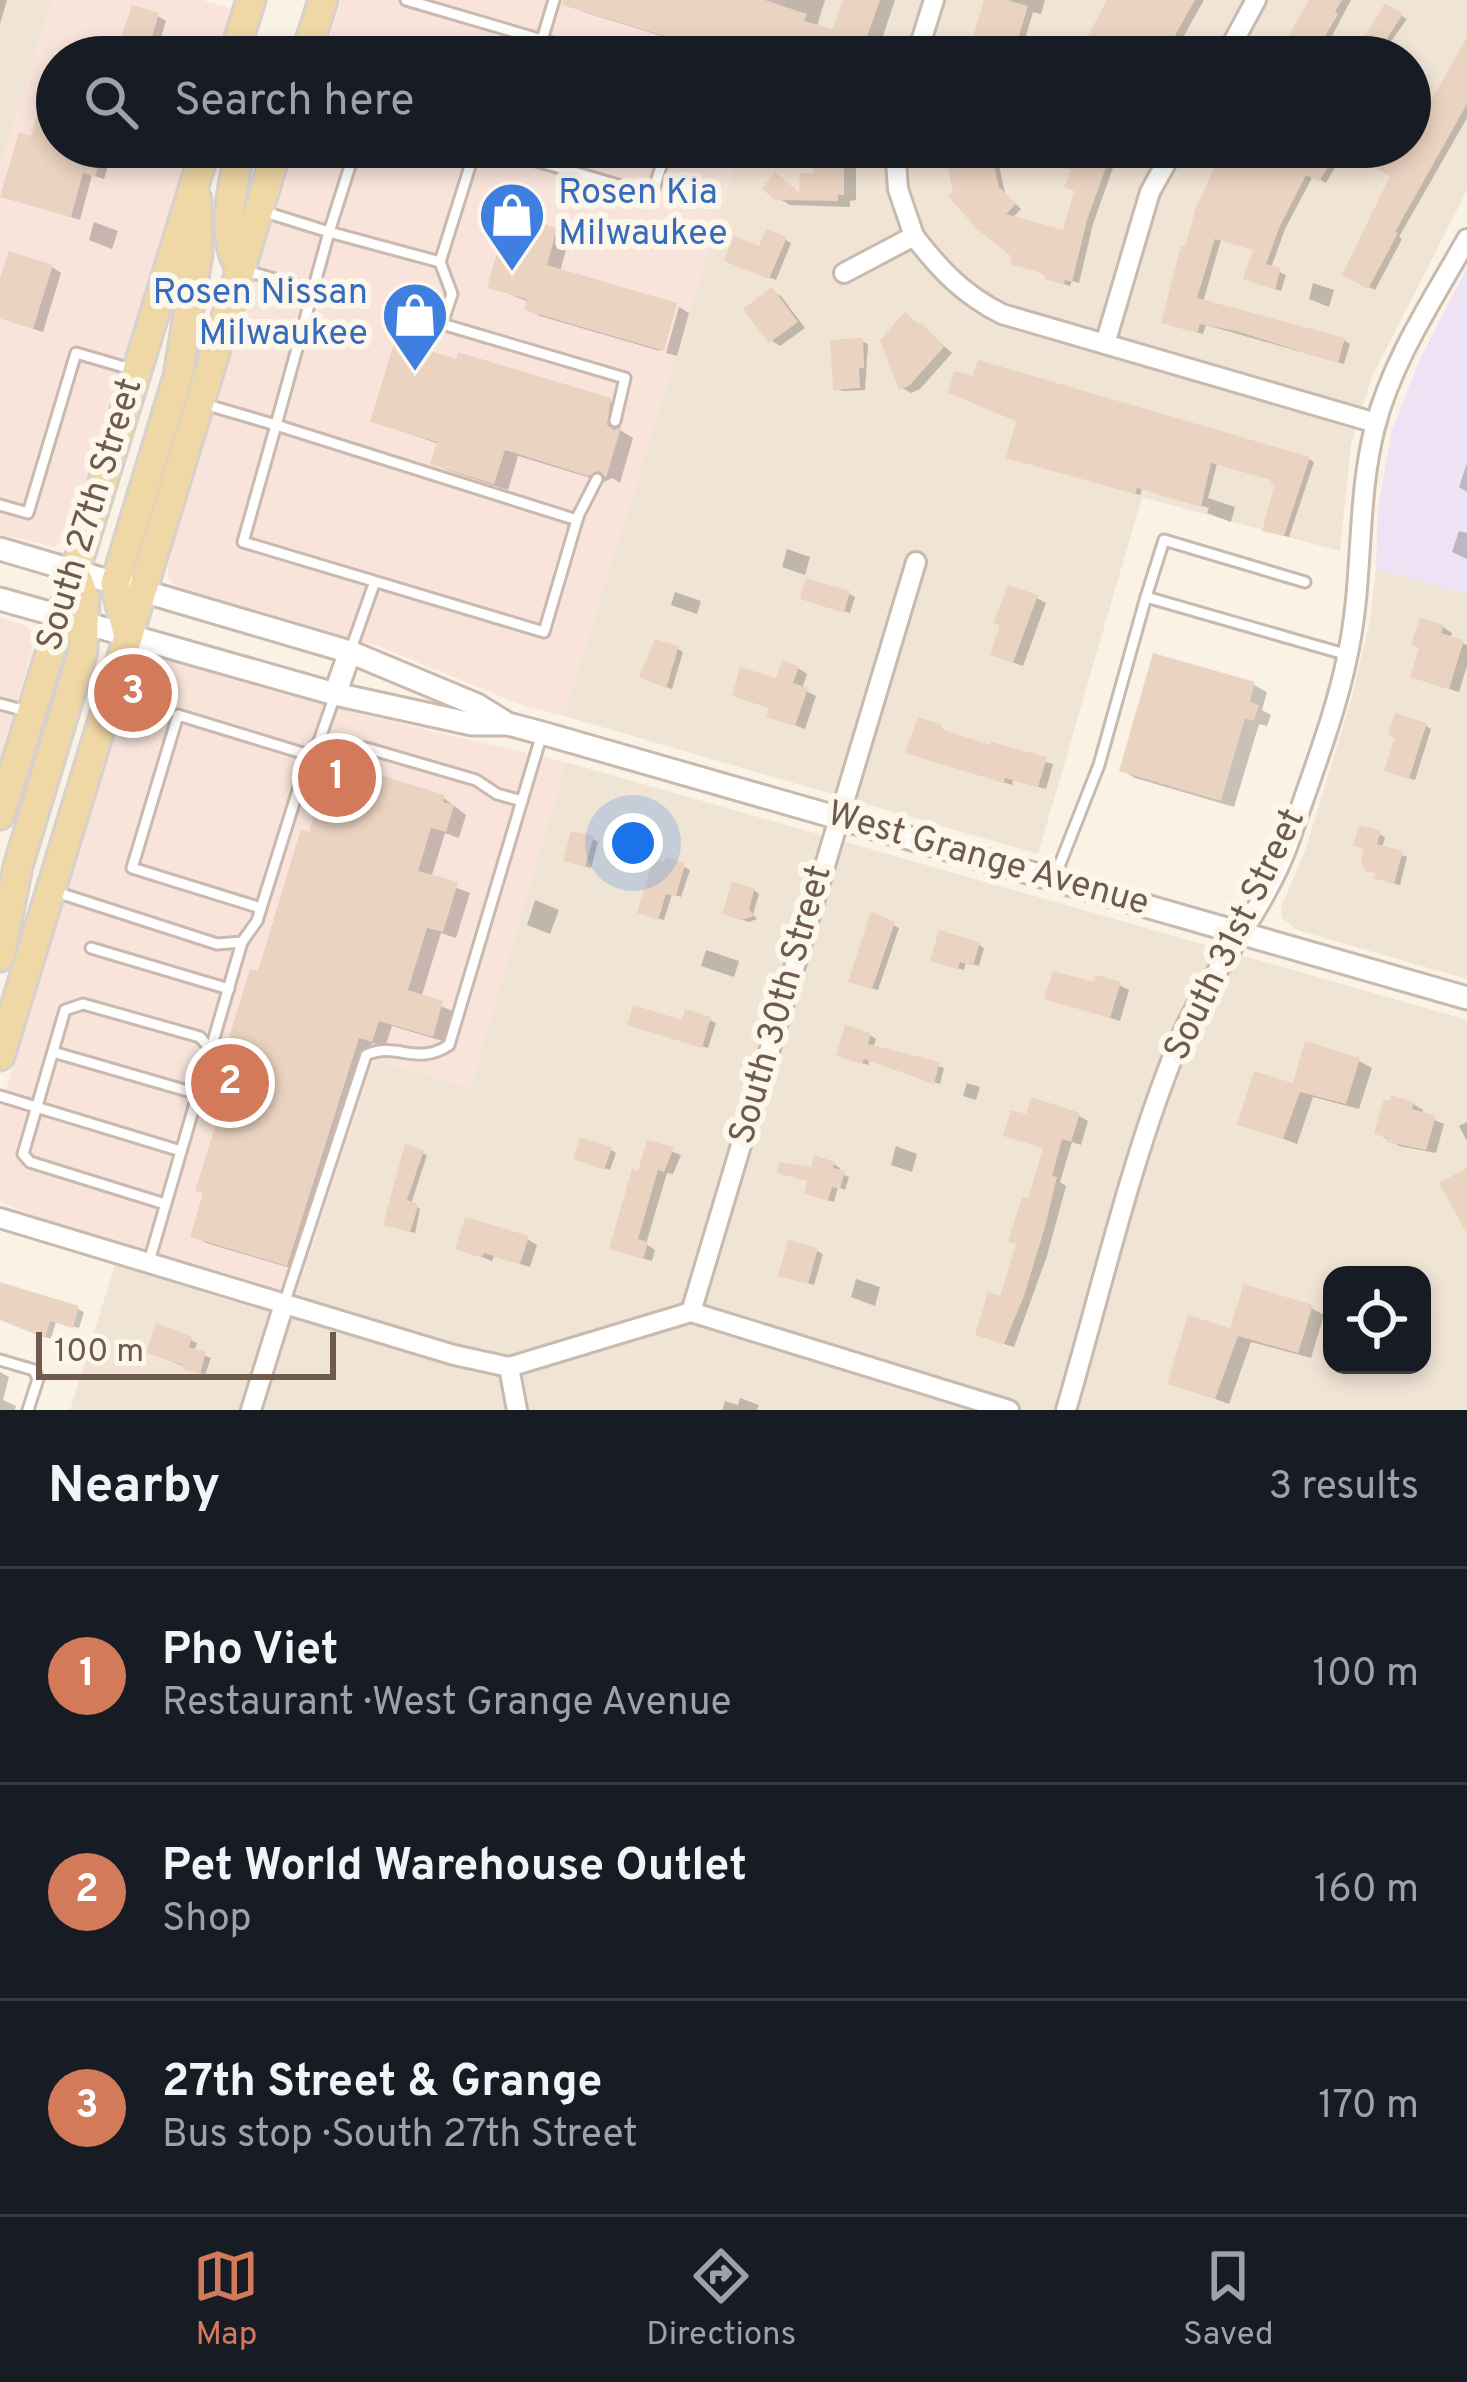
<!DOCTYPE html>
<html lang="en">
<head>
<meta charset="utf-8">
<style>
  body { margin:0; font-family:Overpass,sans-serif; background:#242831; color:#f1f3f6 }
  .controls { position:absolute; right:36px; bottom:36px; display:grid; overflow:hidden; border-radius:24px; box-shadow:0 6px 18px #0003 }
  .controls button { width:108px; height:108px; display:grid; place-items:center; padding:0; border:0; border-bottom:3px solid #363941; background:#171b24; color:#f1f3f6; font:60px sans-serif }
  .scale { position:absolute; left:36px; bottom:30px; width:300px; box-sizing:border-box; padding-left:12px; border:6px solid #6f5b4e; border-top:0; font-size:33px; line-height:42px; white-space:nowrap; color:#6f5b4e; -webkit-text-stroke:9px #fcf6eb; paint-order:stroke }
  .you { position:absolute; left:633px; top:843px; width:42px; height:42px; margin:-30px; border:9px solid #fff; border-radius:50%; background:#1a73e8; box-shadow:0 0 0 18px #1a73e833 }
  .badge { display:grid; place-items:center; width:78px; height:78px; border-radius:50%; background:#d37a5a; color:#fff; font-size:39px; font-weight:700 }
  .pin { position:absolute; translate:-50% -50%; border:6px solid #fff; box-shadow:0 3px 12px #0006 }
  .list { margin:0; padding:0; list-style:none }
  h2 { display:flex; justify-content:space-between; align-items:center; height:156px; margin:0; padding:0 48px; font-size:51px }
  h2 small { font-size:39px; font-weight:400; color:#9ea1a6 }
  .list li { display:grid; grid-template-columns:78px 1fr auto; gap:36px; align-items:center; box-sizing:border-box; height:216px; padding:0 48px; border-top:3px solid #363941 }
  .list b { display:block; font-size:45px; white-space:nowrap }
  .list p { margin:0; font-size:39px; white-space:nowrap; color:#9ea1a6 }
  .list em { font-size:39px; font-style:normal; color:#9ea1a6 }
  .icon { flex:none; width:66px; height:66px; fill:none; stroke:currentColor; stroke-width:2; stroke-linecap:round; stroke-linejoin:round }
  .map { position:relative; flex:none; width:1467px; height:1410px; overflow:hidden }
  .search { position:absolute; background:#171b24; box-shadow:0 6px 18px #0003; left:36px; right:36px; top:36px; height:132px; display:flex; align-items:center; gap:30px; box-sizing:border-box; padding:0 42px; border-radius:66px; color:#9ea1a6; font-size:45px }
  .sheet { height:804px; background:#171b24 }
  nav { display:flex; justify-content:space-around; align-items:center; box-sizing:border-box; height:168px; border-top:3px solid #363941; background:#171b24; font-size:33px; color:#9ea1a6 }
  nav a { display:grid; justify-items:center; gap:6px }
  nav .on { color:#d37a5a }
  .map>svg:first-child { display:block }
  .residential { fill:#f0e4d5; fill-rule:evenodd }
  .commercial { fill:#f8e4db }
  .education { fill:#efe2f5 }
  .shadow { fill:#0003 }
  .building { fill:#ebd3c1 }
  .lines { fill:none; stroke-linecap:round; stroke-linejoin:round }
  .service-casing { stroke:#c9baad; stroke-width:15 }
  .minor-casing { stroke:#c9baad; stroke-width:24 }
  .tertiary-casing { stroke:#c9baad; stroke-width:27 }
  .primary-casing { stroke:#d7d1cd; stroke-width:33 }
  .service { stroke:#fff; stroke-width:9 }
  .minor { stroke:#fff; stroke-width:18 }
  .tertiary { stroke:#fff; stroke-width:21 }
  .primary { stroke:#efd7a6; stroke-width:27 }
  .labels { text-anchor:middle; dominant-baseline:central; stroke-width:12; stroke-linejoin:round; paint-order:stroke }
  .shop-label { font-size:36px; fill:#366cbe; stroke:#fcf6eb; text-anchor:start }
  .street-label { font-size:36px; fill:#6f5b4e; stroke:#fcf6eb }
</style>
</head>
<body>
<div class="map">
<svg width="1467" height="1410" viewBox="0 0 1467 1410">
  <rect width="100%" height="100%" fill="#f9f2e5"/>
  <!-- residential -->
  <g class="residential">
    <path d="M0 0H52L0 166Z"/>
    <path d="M785 0H1467V190L1371 379 1351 444 1340 551 1142 497 1038 854 564 716 740 147H1410V57H767Z"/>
    <path d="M1376 569 1467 594V979L1297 930 1282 918 1281 907 1305 851 1352 697 1370 621Z"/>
    <path d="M566 762 1467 1020V1410H70L115 1265 289 1317 375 1059 470 1088ZM1332 1275H1422V1365H1332Z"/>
  </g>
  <!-- commercial -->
  <g class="commercial">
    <path d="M52 0H202L232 9 217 57H57V147H189L69 534 54 547 0 534V166Z"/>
    <path d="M341 0H785L767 57H323Z"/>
    <path d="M296 147H740L564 716 527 707 375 645 181 589 169 579 167 564Z"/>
    <path d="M0 617 28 627 35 640 0 760Z"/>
    <path d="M155 656 359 714 566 762 470 1088 375 1059 296 1297 84 1235 0 1202V1109L134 672 140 663Z"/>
  </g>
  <!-- education -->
  <path class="education" d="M1467 268V594L1376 569 1378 509 1392 430 1420 359Z"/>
  <!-- shadow -->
  <g class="shadow">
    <path d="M0 0H7L0 24Z"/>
    <path d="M573 0H825L816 29 813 57H730L584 12 572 5Z"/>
    <path d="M849 0H895L876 57H833Z"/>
    <path d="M990 0H1045L1041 14 1033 12 1023 46 1052 57H971Z"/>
    <path d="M1107 0H1204L1172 57H1111Z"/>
    <path d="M1312 0H1351L1323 53 1329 57H1280Z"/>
    <path d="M1387 7 1407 19 1380 57H1358Z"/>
    <path d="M158 16 166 21 155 57H96Z"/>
    <path d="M1467 49V118L1399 237 1402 239 1375 290 1346 274 1394 175 1346 148 1326 183 1313 176 1285 229 1271 268 1286 275 1281 291 1252 281 1256 250 1221 240 1203 302 1344 340 1350 344 1344 364 1206 325 1203 334 1170 325 1187 251 1229 147H1379L1401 159Z"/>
    <path d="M57 118V147H114L104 179 92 175 80 220 1 195 33 140Z"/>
    <path d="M817 147H856V200L850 201V207L790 205 777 197 802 195 816 176Z"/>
    <path d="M949 147H995L1005 193 1021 209 1011 219 1065 233 1077 191 1065 147H1116L1110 159 1115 162 1093 224 1079 283 1072 281 1070 286 1054 281 1016 256 956 192Z"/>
    <path d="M94 222 118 231 112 249 89 240Z"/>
    <path d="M556 231 569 238 560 272 674 305 660 351 540 316 527 309 529 302 490 286Z"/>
    <path d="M785 240 791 243 776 280 733 263Z"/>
    <path d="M52 267 61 273 43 332 0 318V288Z"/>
    <path d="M1313 283 1334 290 1329 307 1309 299Z"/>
    <path d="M772 291 781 296 805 328 780 346 771 340Z"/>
    <path d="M679 307 689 313 677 356 666 353Z"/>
    <path d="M915 321 952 353 920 389 911 393 902 388Z"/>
    <path d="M862 341 868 344 865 390 842 391 836 388Z"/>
    <path d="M610 401 623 409 620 430 633 438 620 483 612 478 604 482 518 456 508 490 447 470 433 463 439 444 373 421Z"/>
    <path d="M1015 459H1309L1314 462 1289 537 1270 532 1277 486 1274 480 1217 464 1208 498 1235 507 1231 522 1207 513 1209 508 1142 489 1140 495Z"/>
    <path d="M1467 463V492L1459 487Z"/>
    <path d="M1459 531 1467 533V559L1452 552Z"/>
    <path d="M787 549 810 557 805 575 782 567Z"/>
    <path d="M675 592 701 601 697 614 671 605Z"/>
    <path d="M849 594 855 597 850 613 810 601Z"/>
    <path d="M1037 598 1046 603 1023 666 1003 659V625Z"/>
    <path d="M1443 627 1452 633 1450 639 1467 645V666L1459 692 1423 681Z"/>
    <path d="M678 649 683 652 672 689 644 679Z"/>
    <path d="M798 668 807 674 802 689 816 696 805 729 770 716 778 682Z"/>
    <path d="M1254 685 1267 692 1262 710 1271 715 1267 726 1259 724 1234 807 1135 778 1122 770Z"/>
    <path d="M1426 726 1431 729 1415 780 1394 773Z"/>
    <path d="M941 727 948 735 1053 764 1046 789 1013 780 1012 785 917 756Z"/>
    <path d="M444 798 466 815 459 838 445 833 431 878 470 893 456 938 441 933 421 998 455 1012 446 1042 392 1026 385 1047 372 1043 301 1271 206 1243 193 1235 260 975 311 836Z"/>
    <path d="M1379 834 1385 837 1382 848 1407 857 1400 885 1382 880 1367 849Z"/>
    <path d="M593 839 598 842 591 868 572 863Z"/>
    <path d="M684 867 690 870 681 897 672 894 664 920 646 915Z"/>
    <path d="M754 890 759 894 753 914 757 919 749 922 731 916Z"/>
    <path d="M535 900 559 910 550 934 527 925Z"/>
    <path d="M893 925 899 928 878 990 857 984Z"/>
    <path d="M979 945 984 948 979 966 966 962 964 970 939 963Z"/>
    <path d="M706 950 739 961 734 977 701 966Z"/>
    <path d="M1096 985H1119L1129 990 1120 1021 1048 998Z"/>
    <path d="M710 1020 716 1023 708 1048 636 1027Z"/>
    <path d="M870 1035 876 1039 873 1048 944 1068 940 1084 870 1059 868 1065 845 1058Z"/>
    <path d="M1359 1061 1372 1068 1359 1109 1313 1097 1297 1144 1241 1123 1295 1087Z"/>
    <path d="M967 1083 980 1087 976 1100 963 1096Z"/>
    <path d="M1413 1104 1423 1110 1421 1115 1444 1124 1436 1153 1399 1146 1377 1133Z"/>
    <path d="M1079 1116 1088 1121 1081 1145 1072 1142 1060 1182 1066 1186 1047 1256 1014 1347 988 1339 1046 1149 1028 1118Z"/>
    <path d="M1467 1122V1141L1459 1126Z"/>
    <path d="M649 1143 681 1155 673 1174 667 1173 646 1244 655 1250 652 1261 621 1252Z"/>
    <path d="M896 1146 917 1154 912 1172 891 1165Z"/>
    <path d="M611 1150 616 1153 610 1170 582 1161Z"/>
    <path d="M422 1153 427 1155 411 1204 420 1209 415 1233 391 1226Z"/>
    <path d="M834 1164 840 1168 838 1173 849 1177 845 1190 838 1187 834 1202 813 1196V1171Z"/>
    <path d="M527 1239 537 1245 530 1267 494 1256 492 1261 458 1248Z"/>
    <path d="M817 1251 823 1254 814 1285 787 1277Z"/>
    <path d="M856 1279 880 1287 875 1306 851 1297Z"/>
    <path d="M1311 1308 1324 1315 1311 1358 1251 1342 1229 1404 1171 1383 1232 1331Z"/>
    <path d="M78 1309 84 1312 79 1328 56 1322 51 1339 0 1319Z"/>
    <path d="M191 1340 197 1343 194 1351 211 1358 205 1375 156 1355Z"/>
    <path d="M0 1372 9 1377 3 1400 16 1406 15 1410H0Z"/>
    <path d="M740 1398 759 1405 757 1410H722L725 1401 738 1405Z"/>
  </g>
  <!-- building -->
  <g class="building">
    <path d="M563 0H765L807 14 804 21 833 29 843 0H880L860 57H734L562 5Z"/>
    <path d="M984 0H1007L1028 6 1017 42 1055 53 1054 57H967Z"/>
    <path d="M1107 0H1195L1163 57H1106L1083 45Z"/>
    <path d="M1309 0H1342L1335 12 1338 14 1313 57H1276Z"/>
    <path d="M1385 3 1403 14 1379 51 1362 42Z"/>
    <path d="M132 5 159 13 146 57H93L100 36 121 38Z"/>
    <path d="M1467 37V104L1395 232 1398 233 1368 289 1342 275 1390 176 1339 148 1319 182 1306 175 1280 226 1266 264 1281 268 1275 290 1243 279 1253 250 1215 239 1197 298 1345 338 1338 363 1236 331 1200 324 1197 333 1161 323 1181 246 1185 247 1195 210 1224 147H1385L1400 155 1405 147H1410V138Z"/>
    <path d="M39 109 57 115V147H104L95 177 83 173 71 217 0 197 19 132 31 136Z"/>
    <path d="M814 147H844V195H838V201L775 200 762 189 775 172 799 192 800 173H813Z"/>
    <path d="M943 147H990L999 187 1016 204 1006 214 1063 230 1074 191 1064 187 1071 170 1054 164 1061 147H1087L1110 156 1087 220 1072 282 1065 280 1064 284 1044 279 1045 274 1010 264 1012 257 977 229 948 196 953 191Z"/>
    <path d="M508 214 557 228 547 265 677 303 664 351 524 310 527 299 487 288Z"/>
    <path d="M766 229 787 237 769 279 724 261 734 236 759 246Z"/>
    <path d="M9 251 53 265 33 329 0 318V278Z"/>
    <path d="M772 287 798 322 769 343 743 309Z"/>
    <path d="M905 312 920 325 922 323 944 347 910 385 899 390 880 340Z"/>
    <path d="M863 338 864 368H859L860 388 833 390 830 340Z"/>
    <path d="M395 340 456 359 458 352 611 398 607 425 614 430 621 427 606 478 600 471 588 476 505 450 494 484 430 464 437 442 370 422Z"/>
    <path d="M978 360 1310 457 1284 536 1262 531 1274 486 1270 485 1271 480 1211 463 1201 507 1137 488 1135 494 1006 458 1016 421 948 393 954 371 973 376Z"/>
    <path d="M806 578 850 591 844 613 800 599Z"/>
    <path d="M1008 585 1038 595 1013 663 990 655 1000 625 993 623Z"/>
    <path d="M1420 617 1444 625 1441 633 1464 640 1449 689 1410 677 1419 648 1411 645Z"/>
    <path d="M655 639 679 646 666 688 639 677Z"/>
    <path d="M1153 653 1255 682 1250 702 1259 705 1254 721 1245 718 1221 801 1119 771Z"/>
    <path d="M782 660 799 666 793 683 808 688 795 726 766 717 769 708 732 696 740 667 776 678Z"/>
    <path d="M1395 713 1427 723 1409 779 1384 771 1395 738 1388 735Z"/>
    <path d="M918 717 942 725 941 729 990 745 991 742 1047 757 1038 787 1005 778 1004 783 905 753Z"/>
    <path d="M330 760 445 795 443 802 454 805 446 832 431 828 418 871 458 882 443 932 427 928 408 990 443 1001 433 1037 379 1021 372 1042 359 1038 287 1266 190 1237 203 1193 195 1191 219 1114 207 1110 250 969 258 971 301 829 309 832Z"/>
    <path d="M1359 825 1381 831 1377 844 1403 851 1394 884 1373 878 1375 873 1365 871 1361 860 1364 849 1353 846Z"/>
    <path d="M571 831 594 836 585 867 563 861Z"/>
    <path d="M666 857 685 864 676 896 666 894 658 920 637 913 653 859 664 862Z"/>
    <path d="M732 882 755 888 749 909 754 916 741 920 722 914Z"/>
    <path d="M871 911 895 922 872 989 848 982Z"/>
    <path d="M939 930 980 942 973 966 960 962 958 969 930 961Z"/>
    <path d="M1053 971 1094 982 1096 975 1121 982 1110 1018 1044 999Z"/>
    <path d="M633 1005 682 1020 685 1009 711 1017 702 1048 627 1025Z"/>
    <path d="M845 1025 871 1033 868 1044 940 1062 934 1084 864 1059 862 1064 836 1056Z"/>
    <path d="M1305 1041 1360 1058 1346 1104 1300 1092 1283 1139 1237 1125 1254 1071 1293 1083Z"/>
    <path d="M1391 1095 1414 1102 1412 1109 1436 1116 1426 1150 1387 1142 1388 1138 1374 1134 1384 1099 1390 1101Z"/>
    <path d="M1031 1097 1080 1113 1071 1142 1062 1139 1052 1176 1057 1177 1045 1227 1024 1296 1004 1344 975 1335 988 1292 1000 1296 1016 1244 1008 1242 1022 1197 1028 1199 1043 1148 1003 1136 1011 1110 1026 1114Z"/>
    <path d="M580 1137 612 1147 604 1170 573 1159Z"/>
    <path d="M647 1140 674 1147 664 1172 658 1170 638 1239 648 1242 643 1259 609 1249 632 1169 638 1171Z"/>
    <path d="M405 1144 424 1150 407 1200 416 1203 417 1210 410 1232 383 1225Z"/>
    <path d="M814 1155 835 1162 833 1168 845 1171 840 1189 832 1187 828 1201 804 1194 807 1181 777 1173 780 1162 811 1167Z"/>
    <path d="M1467 1168V1234L1439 1183Z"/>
    <path d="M465 1217 529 1236 520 1264 484 1253 482 1258 455 1249Z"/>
    <path d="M788 1240 818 1248 808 1284 778 1276Z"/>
    <path d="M0 1282 79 1306 73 1328 50 1321 45 1338 0 1320Z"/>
    <path d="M1244 1284 1313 1305 1298 1353 1238 1336 1215 1399 1167 1384 1188 1315 1230 1328Z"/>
    <path d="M156 1323 192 1337 189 1347 206 1352 200 1374 182 1369 183 1365 146 1353Z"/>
  </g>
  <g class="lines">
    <!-- service casing -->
    <g class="service-casing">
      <g id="service">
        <path d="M406 0 600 57"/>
        <path d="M542 40 554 0"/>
        <path d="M384 57 386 53 400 57"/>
        <path d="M356 147 329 232 440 262"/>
        <path d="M476 147 440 262 452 294 442 324 625 378 615 421"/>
        <path d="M489 147 652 195 667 147"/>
        <path d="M243 270 313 290"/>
        <path d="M204 404 276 425 329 232 265 212"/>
        <path d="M0 505 28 513 76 353 131 369"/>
        <path d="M577 520 276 425 243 542 544 632 577 520 579 514 597 479"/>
        <path d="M1305 582 1164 540 1146 597 1348 655"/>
        <path d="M350 652 374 584"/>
        <path d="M0 704 26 711"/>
        <path d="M319 741 338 747 366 748 476 780 497 794 522 801"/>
        <path d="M1054 879 1099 765 1146 597"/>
        <path d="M56 892 217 944 242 942 257 921 309 755 319 741 334 698"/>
        <path d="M261 908 132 868 178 715 309 755"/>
        <path d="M91 948 229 989"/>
        <path d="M53 1052 198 1094"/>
        <path d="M0 1096 181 1151"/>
        <path d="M165 1204 30 1162 23 1154 65 1010 83 1004 200 1037 211 1050"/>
        <path d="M148 1265 242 942"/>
        <path d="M284 1304 366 1055C398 1041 416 1067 449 1045L541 737"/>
        <path d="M0 1360 34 1370 38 1379 28 1410"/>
      </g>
    </g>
    <!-- minor casing -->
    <g class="minor-casing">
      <g id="minor">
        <path d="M916 57 934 0"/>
        <path d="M1225 57 1256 0"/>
        <path d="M895 147 898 189 914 236"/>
        <path d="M844 273 914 236C940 270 964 295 1002 314L1376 423"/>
        <path d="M1105 344 1150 192 1175 147"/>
        <path d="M0 1218 454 1355 509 1367 691 1312 1009 1410"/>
        <path d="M691 1312 916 562"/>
        <path d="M509 1367 517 1410"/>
        <path d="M251 1410 284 1304"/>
        <path d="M1066 1410C1101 1291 1131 1158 1178 1044 1208 971 1266 912 1291 836 1311 776 1336 714 1348 653 1364 578 1356 501 1375 427 1392 360 1434 298 1467 239"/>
      </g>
    </g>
    <!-- tertiary casing -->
    <g class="tertiary-casing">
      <g id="tertiary">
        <path d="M0 549 350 652 477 705 503 721"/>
        <path d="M0 599 335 694 472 724H508L542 733 1467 998"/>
        <path d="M335 694 350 652"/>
      </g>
    </g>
    <!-- primary casing -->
    <g class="primary-casing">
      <g id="primary">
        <path d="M233 57 251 0"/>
        <path d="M305 57 323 0"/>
        <path d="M240 147C234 188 218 233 241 270"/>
        <path d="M128 637 115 584 178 376 198 254 197 199"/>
        <path d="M0 815 206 147"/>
        <path d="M0 957 18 866 83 651 85 598 75 572"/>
        <path d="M0 1056 278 147"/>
      </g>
    </g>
    <!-- service -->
    <use href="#service" class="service"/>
    <!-- minor -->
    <use href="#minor" class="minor"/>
    <!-- tertiary -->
    <use href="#tertiary" class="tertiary"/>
    <!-- primary -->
    <use href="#primary" class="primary"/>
  </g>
  <!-- icons -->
  <defs>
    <g id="shop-pin" transform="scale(3.45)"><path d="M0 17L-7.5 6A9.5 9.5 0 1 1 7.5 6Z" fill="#3f7fe0" stroke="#fcf6eb"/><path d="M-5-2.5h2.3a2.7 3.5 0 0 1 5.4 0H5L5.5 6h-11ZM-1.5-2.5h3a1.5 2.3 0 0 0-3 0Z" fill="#fff"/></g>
  </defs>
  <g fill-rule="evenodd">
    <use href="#shop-pin" x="512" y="215"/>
    <use href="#shop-pin" x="415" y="315"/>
  </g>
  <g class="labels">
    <!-- shop labels -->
    <g class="shop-label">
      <text x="558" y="194">Rosen Kia<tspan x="558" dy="41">Milwaukee</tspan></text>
      <text x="368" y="294" text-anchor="end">Rosen Nissan<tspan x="368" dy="41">Milwaukee</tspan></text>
    </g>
    <!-- street labels -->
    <g class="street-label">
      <text transform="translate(91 515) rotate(-73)">South 27th Street</text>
      <text transform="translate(988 860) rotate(16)">West Grange Avenue</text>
      <text transform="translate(1236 935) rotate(-64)">South 31st Street</text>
      <text transform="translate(782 1005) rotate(-74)">South 30th Street</text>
    </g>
  </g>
</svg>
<div class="controls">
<button><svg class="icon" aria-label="locate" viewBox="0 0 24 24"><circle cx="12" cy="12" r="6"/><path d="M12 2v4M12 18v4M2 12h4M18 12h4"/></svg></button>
</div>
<div class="scale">100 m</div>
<div class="you"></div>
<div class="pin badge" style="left:337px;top:778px">1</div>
<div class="pin badge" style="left:230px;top:1083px">2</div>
<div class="pin badge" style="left:133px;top:693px">3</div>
<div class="search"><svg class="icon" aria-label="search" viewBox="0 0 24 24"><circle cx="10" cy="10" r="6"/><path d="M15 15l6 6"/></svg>Search here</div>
</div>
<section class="sheet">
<h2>Nearby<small>3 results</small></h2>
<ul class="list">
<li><span class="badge">1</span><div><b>Pho Viet</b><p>Restaurant · West Grange Avenue</p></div><em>100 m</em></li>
<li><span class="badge">2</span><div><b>Pet World Warehouse Outlet</b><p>Shop</p></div><em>160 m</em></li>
<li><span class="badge">3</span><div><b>27th Street &amp; Grange</b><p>Bus stop · South 27th Street</p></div><em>170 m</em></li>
</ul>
</section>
<nav>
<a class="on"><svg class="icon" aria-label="map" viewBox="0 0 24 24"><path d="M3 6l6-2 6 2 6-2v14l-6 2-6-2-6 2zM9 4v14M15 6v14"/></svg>Map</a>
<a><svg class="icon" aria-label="directions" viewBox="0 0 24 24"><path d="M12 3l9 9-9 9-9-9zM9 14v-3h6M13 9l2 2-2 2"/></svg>Directions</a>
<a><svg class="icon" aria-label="saved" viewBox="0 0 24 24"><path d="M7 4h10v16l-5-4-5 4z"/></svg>Saved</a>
</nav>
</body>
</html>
